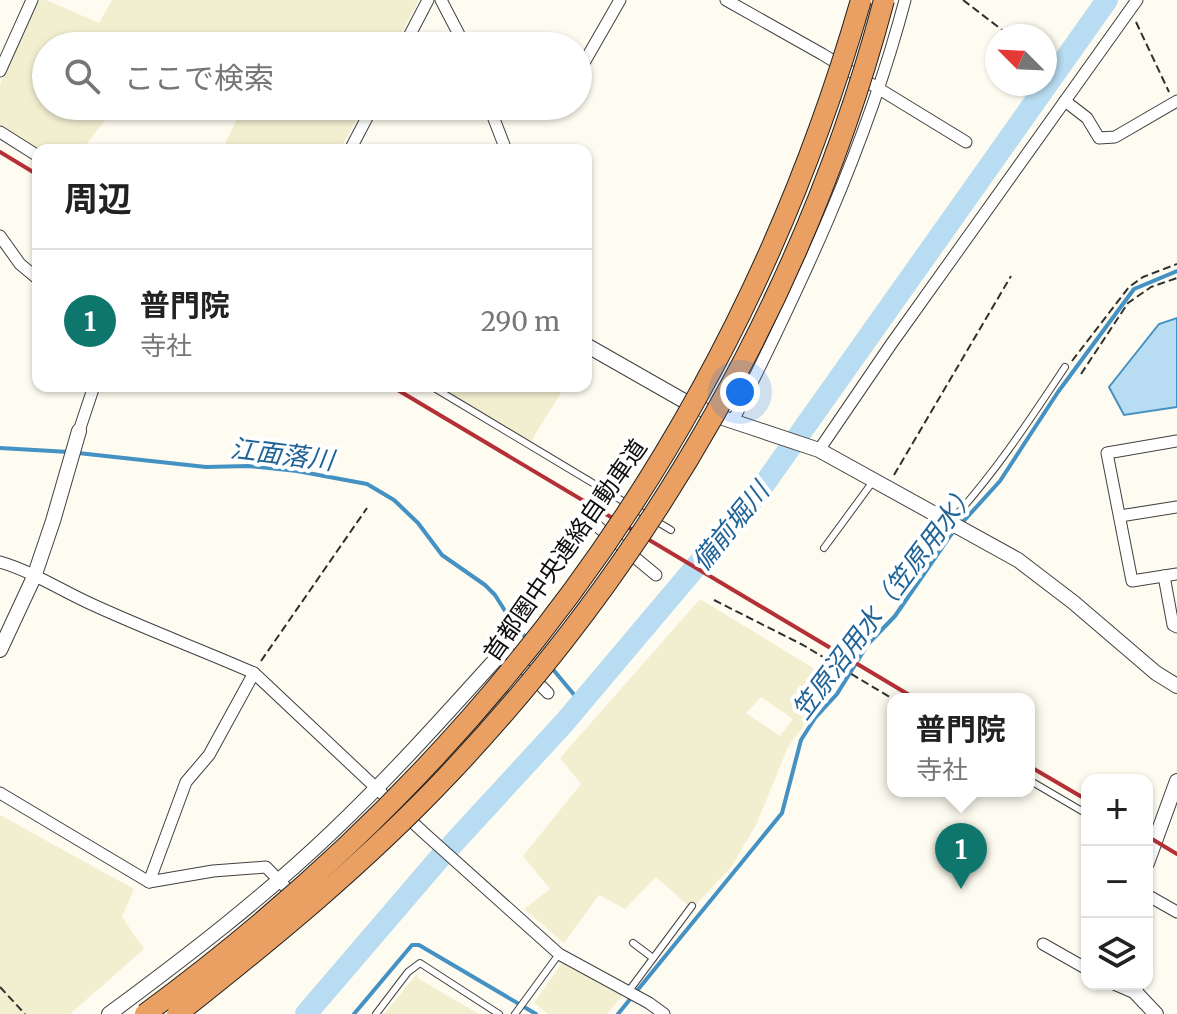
<!DOCTYPE html>
<html lang="ja">
<head>
<meta charset="utf-8">
<style>
  body { margin:0; font-family:Merriweather,"Noto Sans JP",serif; background:#f2f2f2; color:#222 }
  .controls { position:absolute; right:24px; bottom:24px; display:grid; overflow:hidden; border-radius:16px; box-shadow:0 2px 6px #0004 }
  .controls button { width:72px; height:72px; display:grid; place-items:center; padding:0; border:0; border-bottom:2px solid #e0e0e0; background:#fff; color:#222; font:40px sans-serif }
  .compass { position:absolute; left:985px; top:24px; width:72px; height:72px; border-radius:50%; background:#fff; box-shadow:0 2px 6px #0004; rotate:294deg }
  .you { position:absolute; left:740px; top:392px; width:28px; height:28px; margin:-20px; border:6px solid #fff; border-radius:50%; background:#1a73e8; box-shadow:0 0 0 12px #1a73e833 }
  .badge { display:grid; place-items:center; width:52px; height:52px; border-radius:50%; background:#0f766e; color:#fff; font-size:26px; font-weight:700 }
  .pin { position:absolute; translate:-50% -66px; filter:drop-shadow(0 2px 4px #0008) }
  .pin::after { content:''; position:absolute; top:42px; width:28px; height:24px; background:inherit; clip-path:polygon(0 0,100% 0,50% 100%) }
  .popup { position:absolute; left:887px; top:693px; width:148px; height:104px; box-sizing:border-box; display:grid; place-content:center; border-radius:16px; background:#fff; filter:drop-shadow(0 2px 6px #0005); font-size:26px; white-space:nowrap; color:#767676 }
  .popup b { font-size:30px; color:#222 }
  .popup::after { content:''; position:absolute; left:50%; top:100%; margin-left:-16px; border:16px solid transparent; border-top-color:#fff }
  .list { margin:0; padding:0; list-style:none }
  h2 { display:flex; justify-content:space-between; align-items:center; height:104px; margin:0; padding:0 32px; font-size:34px }
  h2 small { font-size:26px; font-weight:400; color:#767676 }
  .list li { display:grid; grid-template-columns:52px 1fr auto; gap:24px; align-items:center; box-sizing:border-box; height:144px; padding:0 32px; border-top:2px solid #e0e0e0 }
  .list b { display:block; font-size:30px; white-space:nowrap }
  .list p { margin:0; font-size:26px; white-space:nowrap; color:#767676 }
  .list em { font-size:26px; font-style:normal; color:#767676 }
  .icon { flex:none; width:44px; height:44px; fill:none; stroke:currentColor; stroke-width:2; stroke-linecap:round; stroke-linejoin:round }
  .map { position:relative; flex:none; width:1177px; height:1014px; overflow:hidden }
  .search { position:absolute; background:#fff; box-shadow:0 2px 6px #0004; left:32px; top:32px; width:560px; height:88px; display:flex; align-items:center; gap:20px; box-sizing:border-box; padding:0 28px; border-radius:44px; color:#767676; font-size:30px }
  .panel { position:absolute; background:#fff; box-shadow:0 2px 6px #0004; left:32px; top:144px; width:560px; height:248px; border-radius:16px }
  .map>svg:first-child { display:block }
  .farmland { fill:#f2efd1; fill-rule:evenodd }
  .water { fill:#b8dcf2; stroke:#4491c3; stroke-width:2 }
  .lines { fill:none; stroke-linecap:round; stroke-linejoin:round }
  .stream { stroke:#4491c3; stroke-width:4 }
  .river { stroke:#b8dcf2; stroke-width:22 }
  .service-casing { stroke:#414141; stroke-width:8 }
  .minor-casing { stroke:#414141; stroke-width:13 }
  .tertiary-casing { stroke:#414141; stroke-width:16 }
  .path { stroke:#303030; stroke-width:2; stroke-dasharray:8 4; stroke-linecap:butt }
  .service { stroke:#fff; stroke-width:6 }
  .minor { stroke:#fff; stroke-width:11 }
  .tertiary { stroke:#fff; stroke-width:14 }
  .rail { stroke:#b43036; stroke-width:4 }
  .motorway-bridge-casing { stroke:#1f1f1f; stroke-width:22; stroke-linecap:butt }
  .motorway-bridge { stroke:#e9a062; stroke-width:20 }
  .labels { text-anchor:middle; dominant-baseline:central; stroke-width:8; stroke-linejoin:round; paint-order:stroke }
  .street-label { font-size:24px; fill:#0e0e0e; stroke:#fff }
  .water-label { font-size:26px; font-style:italic; fill:#206396; stroke:#fff }
</style>
</head>
<body>
<div class="map">
<svg width="1177" height="1014" viewBox="0 0 1177 1014">
  <rect width="100%" height="100%" fill="#fefbf0"/>
  <!-- farmland -->
  <g class="farmland">
    <path d="M36 0H46L99 23 112 0H419L395 46H46V106H116L82 150H41L0 127V85Z"/>
    <path d="M230 106H363L340 150H222L241 111Z"/>
    <path d="M439 386H565L530 443Z"/>
    <path d="M700 599 836 682 788 747 757 823 732 866 692 909 656 877 625 909 599 895 564 943 524 909 550 889 523 856 581 784 560 758ZM761 697 793 719 780 736 746 713Z"/>
    <path d="M0 815 134 889 122 917 144 949 70 1014H0Z"/>
    <path d="M562 963 626 991 607 1014H548L534 1003Z"/>
    <path d="M416 975 419 979 479 1014H384Z"/>
  </g>
  <!-- water -->
  <path class="water" d="M1177 318V407L1124 415 1109 387 1159 324Z"/>
  <g class="lines">
    <!-- stream -->
    <g class="stream">
      <path d="M0 448 69 452"/>
      <path d="M78 453 206 467 248 466 297 471 367 484 394 500 418 523 442 555 485 585 495 595 507 614"/>
      <path d="M516 626 527 639"/>
      <path d="M551 667 581 703"/>
      <path d="M354 1014 412 945H419L536 1014"/>
      <path d="M618 1014 782 813 801 740 815 718 837 694 868 644 895 616 950 536 1000 481 1058 392 1134 289 1177 271"/>
    </g>
    <!-- river -->
    <path class="river" d="M306 1014 437 861 564 723 758 493 1107 0"/>
    <!-- service casing -->
    <g class="service-casing">
      <g id="service">
        <path d="M431 386 671 530"/>
        <path d="M951 521C995 473 1029 421 1065 367"/>
        <path d="M824 548 874 480"/>
        <path d="M1029 780 1087 814"/>
        <path d="M633 943 653 958"/>
        <path d="M628 992 692 906"/>
        <path d="M376 1014 408 972 420 963 499 1014"/>
        <path d="M515 1014 559 954"/>
      </g>
    </g>
    <!-- minor casing -->
    <g class="minor-casing">
      <g id="minor">
        <path d="M441 0 465 46"/>
        <path d="M726 0 822 54 966 142"/>
        <path d="M404 46 428 0"/>
        <path d="M578 60 585 61 620 0"/>
        <path d="M0 71 32 0"/>
        <path d="M1065 101 1087 118 1099 138 1115 137 1177 101"/>
        <path d="M489 106 506 150"/>
        <path d="M0 132 38 156"/>
        <path d="M350 150 373 106"/>
        <path d="M0 236 20 264 38 279"/>
        <path d="M733 421C801 285 866 148 905 0"/>
        <path d="M79 431 94 386"/>
        <path d="M1177 441 1107 453 1132 581 1177 574"/>
        <path d="M819 450 892 343 1137 0"/>
        <path d="M1120 516 1177 507"/>
        <path d="M0 562C31 571 59 589 89 603 143 628 199 649 254 673L209 755 186 782 149 882"/>
        <path d="M1164 576 1173 625 1177 627"/>
        <path d="M254 673 423 832 559 954 649 1003 664 1014"/>
        <path d="M548 693 505 649 500 638 586 523 592 522 656 575"/>
        <path d="M0 793 149 882 213 871 266 867 296 898"/>
        <path d="M1147 895 1177 912"/>
        <path d="M1043 944 1087 969"/>
        <path d="M1114 984 1137 994"/>
      </g>
    </g>
    <!-- tertiary casing -->
    <g class="tertiary-casing">
      <g id="tertiary">
        <path d="M586 345 686 402 720 417 819 450 1018 560 1073 602 1156 673 1177 686"/>
        <path d="M0 650 34 577 53 521 79 431"/>
        <path d="M1147 863 1177 781"/>
        <path d="M1134 984 1137 994 1156 1014"/>
        <path d="M109 1014C186 957 263 898 332 832 393 774 449 711 505 649"/>
      </g>
    </g>
    <!-- path -->
    <g class="path">
      <path d="M963 0 1010 36"/>
      <path d="M1136 22 1169 92"/>
      <path d="M1072 361 1129 287 1143 277 1177 264"/>
      <path d="M1081 374 1128 303 1151 287 1177 278"/>
      <path d="M894 475 1011 276"/>
      <path d="M714 600 803 645 893 699"/>
      <path d="M261 661 367 508"/>
      <path d="M0 987 25 1014"/>
    </g>
    <!-- service -->
    <use href="#service" class="service"/>
    <!-- minor -->
    <use href="#minor" class="minor"/>
    <!-- tertiary -->
    <use href="#tertiary" class="tertiary"/>
    <!-- rail -->
    <g class="rail">
      <path d="M0 152 38 175"/>
      <path d="M391 386 916 699"/>
      <path d="M1029 766 1087 800"/>
      <path d="M1147 836 1177 854"/>
    </g>
    <!-- motorway-bridge casing -->
    <g class="motorway-bridge-casing">
      <g id="motorway-bridge">
        <path d="M145 1014C496 756 740 420 861 0"/>
        <path d="M177 1014C272 939 365 863 448 775 653 559 808 288 884 0"/>
      </g>
    </g>
    <!-- motorway-bridge -->
    <use href="#motorway-bridge" class="motorway-bridge"/>
  </g>
  <g class="labels">
    <!-- street labels -->
    <g class="street-label">
      <text transform="translate(565 550) rotate(-55)">首都圏中央連絡自動車道</text>
    </g>
    <!-- water labels -->
    <g class="water-label">
      <text transform="translate(282 454) rotate(7)">江面落川</text>
      <text transform="translate(730 526) rotate(-51)">備前堀川</text>
      <text transform="translate(884 601) rotate(-53)">笠原沼用水（笠原用水）</text>
    </g>
  </g>
</svg>
<div class="controls">
<button>+</button>
<button>−</button>
<button><svg class="icon" aria-label="layers" viewBox="0 0 24 24"><path d="M12 4l9 5-9 5-9-5zM3 14l9 5 9-5"/></svg></button>
</div>
<svg class="compass" viewBox="-18 -18 36 36"><path d="M0-13l5 13h-10z" fill="#e53935"/><path d="M0 13l5-13h-10z" fill="#767676"/></svg>
<div class="you"></div>
<div class="pin badge" style="left:961px;top:889px">1</div>
<div class="popup"><b>普門院</b>寺社</div>
<div class="search"><svg class="icon" aria-label="search" viewBox="0 0 24 24"><circle cx="10" cy="10" r="6"/><path d="M15 15l6 6"/></svg>ここで検索</div>
<section class="panel">
<h2>周辺<small></small></h2>
<ul class="list">
<li><span class="badge">1</span><div><b>普門院</b><p>寺社</p></div><em>290 m</em></li>
</ul>
</section>
</div>
</body>
</html>
